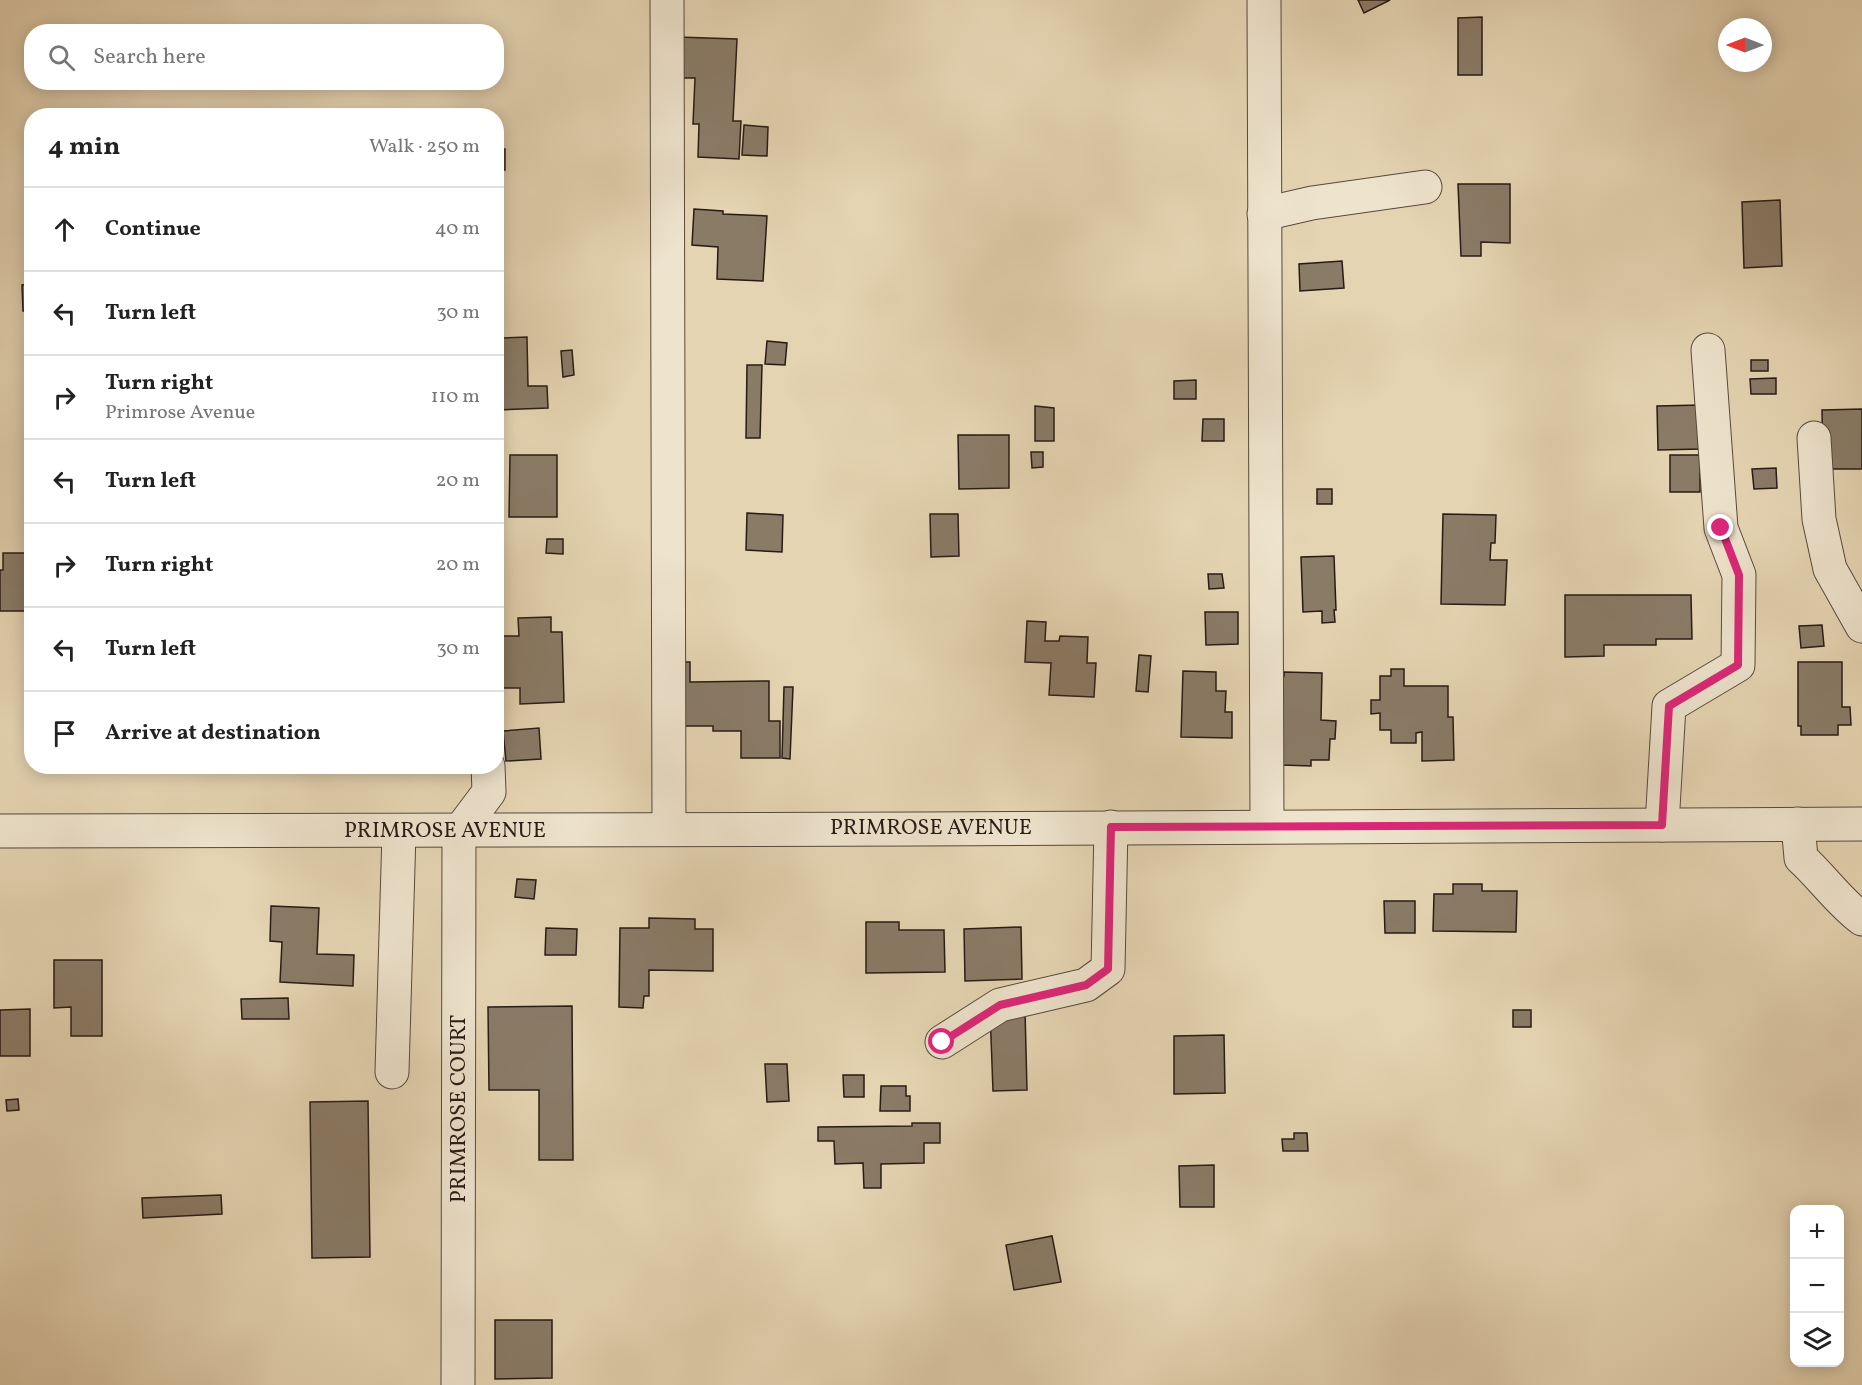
<!DOCTYPE html>
<html lang="en">
<head>
<meta charset="utf-8">
<style>
  body { margin:0; font-family:Vollkorn,serif; background:#f6f6f6; color:#222 }
  .controls { position:absolute; right:18px; bottom:18px; display:grid; overflow:hidden; border-radius:12px; box-shadow:0 3px 15px #0003 }
  .controls button { width:54px; height:54px; display:grid; place-items:center; padding:0; border:0; border-bottom:2px solid #e0e0e0; background:#fff; color:#222; font:30px sans-serif }
  .compass { position:absolute; left:1718px; top:18px; width:54px; height:54px; border-radius:50%; background:#fff; box-shadow:0 3px 15px #0003; rotate:270deg }
  .stop { position:absolute; width:18px; height:18px; margin:-14px; border:4px solid #db2777; border-radius:50%; background:#fff }
  .stop.end { background:#db2777; border-color:#fff; box-shadow:0 2px 6px #0008 }
  .list { margin:0; padding:0; list-style:none }
  h2 { display:flex; justify-content:space-between; align-items:center; height:78px; margin:0; padding:0 24px; font-size:26px }
  h2 small { font-size:20px; font-weight:400; color:#767676 }
  .list li { display:grid; grid-template-columns:39px 1fr auto; gap:18px; align-items:center; box-sizing:border-box; height:84px; padding:0 24px; border-top:2px solid #e0e0e0 }
  .list b { display:block; font-size:22px; white-space:nowrap }
  .list p { margin:0; font-size:20px; white-space:nowrap; color:#767676 }
  .list em { font-size:20px; font-style:normal; color:#767676 }
  .icon { flex:none; width:33px; height:33px; fill:none; stroke:currentColor; stroke-width:2; stroke-linecap:round; stroke-linejoin:round }
  .map { position:relative; flex:none; width:1862px; height:1385px; overflow:hidden }
  .search { position:absolute; background:#fff; box-shadow:0 3px 15px #0003; left:24px; top:24px; width:480px; height:66px; display:flex; align-items:center; gap:15px; box-sizing:border-box; padding:0 21px; border-radius:24px; color:#767676; font-size:22px }
  .panel { position:absolute; background:#fff; box-shadow:0 3px 15px #0003; left:24px; top:108px; width:480px; height:666px; border-radius:24px }
  .map>svg:first-child { display:block }
  .building { fill:#8a7b67; stroke:#281b16; stroke-width:1.5 }
  .lines { fill:none; stroke-linecap:round; stroke-linejoin:round }
  .minor-casing { stroke:#57493d; stroke-width:35 }
  .minor { stroke:#eee3cd; stroke-width:33 }
  .route { stroke:#db2777; stroke-width:8 }
  .labels { text-anchor:middle; dominant-baseline:central; stroke-width:4.5; stroke-linejoin:round; paint-order:stroke }
  .street-label { font-size:22px; fill:#281b16; stroke:#eee3cd }
</style>
</head>
<body>
<div class="map">
<svg width="1862" height="1385" viewBox="0 0 1862 1385">
  <rect width="100%" height="100%" fill="#e5d4b2"/>
  <filter id="stains"><feTurbulence type="fractalNoise" baseFrequency=".00333" numOctaves="4"/><feColorMatrix values="0 0 0 0 .2 0 0 0 0 .09 0 0 0 0 .02 0 0 0 .5 -.17"/></filter>
  <radialGradient id="worn" r=".72"><stop offset=".6" stop-color="#630" stop-opacity="0"/><stop offset="1" stop-color="#630" stop-opacity=".3"/></radialGradient>
  <!-- building -->
  <g class="building">
    <path d="M1358 0H1390L1364 13Z"/>
    <path d="M1482 17V75H1458V18Z"/>
    <path d="M677 37 737 39 733 121H741L739 159 698 157 699 124H693L695 78H676Z"/>
    <path d="M744 125 768 127 767 156 742 155Z"/>
    <rect x="496" y="149" width="9" height="21"/>
    <path d="M1458 184H1510V243L1481 242V256H1461Z"/>
    <path d="M1780 200 1782 266 1744 268 1742 202Z"/>
    <path d="M694 209 723 211V214L767 216 763 281 717 279 718 247 692 245Z"/>
    <path d="M1342 261 1344 288 1300 291 1299 264Z"/>
    <path d="M32 284V311H23L22 285Z"/>
    <path d="M527 337 528 386H547L548 408 496 410V352H501V338Z"/>
    <path d="M767 341 787 343 785 365 765 364Z"/>
    <path d="M572 350 574 375 563 377 561 351Z"/>
    <rect x="1751" y="360" width="17" height="11"/>
    <path d="M747 365H762L760 438H746Z"/>
    <path d="M1776 378V394H1751L1750 379Z"/>
    <path d="M1196 380V399H1174V381Z"/>
    <path d="M1701 405V449L1658 450 1657 406Z"/>
    <path d="M1035 406 1054 408V441H1035Z"/>
    <path d="M1862 409V469H1823L1822 410Z"/>
    <path d="M1203 419H1224V441H1202Z"/>
    <path d="M958 435H1009V488L959 489Z"/>
    <path d="M1031 452H1043V467L1032 468Z"/>
    <path d="M510 455H557V517H509Z"/>
    <rect x="1670" y="455" width="30" height="37"/>
    <path d="M1776 468 1777 488 1754 489 1752 469Z"/>
    <rect x="1317" y="489" width="15" height="15"/>
    <path d="M747 513 783 515 782 552 746 550Z"/>
    <path d="M930 514H958L959 556 931 557Z"/>
    <path d="M1443 514 1496 515 1495 543H1491L1490 560H1507L1505 605 1441 604Z"/>
    <path d="M547 539H563V554L546 553Z"/>
    <path d="M3 553H29V611H0V570H3Z"/>
    <path d="M1334 556 1336 610H1334L1335 622 1322 623V611L1303 612 1301 557Z"/>
    <path d="M1208 574H1222L1224 588 1209 589Z"/>
    <path d="M1565 595H1691L1692 639H1656V645H1604V656L1565 657Z"/>
    <path d="M1205 612H1238V644L1206 645Z"/>
    <path d="M551 617V632H562L564 702 520 704V688H502L501 636H519L518 618Z"/>
    <path d="M1027 621 1046 622 1045 641H1059L1060 636 1088 637 1087 663H1096L1094 697 1049 695 1051 663 1025 662Z"/>
    <path d="M1822 625 1824 646 1801 648 1799 626Z"/>
    <path d="M1139 655 1151 656 1148 692 1136 691Z"/>
    <path d="M673 662H690V682L769 681V721H780V758H741V731H713V726H683Z"/>
    <path d="M1798 662H1842V707H1850L1851 725H1838V735H1801V726H1798Z"/>
    <path d="M1391 669H1404V686H1448V717H1453L1454 760 1422 761V732L1416 733V743H1391V730H1380V713L1371 714V700H1380V676H1391Z"/>
    <path d="M1183 671 1216 672V691H1226L1225 712H1232V738L1181 737Z"/>
    <path d="M1284 672 1322 673 1321 720 1336 721 1335 739H1330L1329 760H1311V766L1282 765 1272 676H1284Z"/>
    <path d="M784 687H793L790 759 782 758Z"/>
    <path d="M539 728 541 759 506 761 503 731Z"/>
    <path d="M517 879 536 880 534 899 515 897Z"/>
    <path d="M1453 884H1482V891H1517L1516 932 1433 931 1434 894H1453Z"/>
    <path d="M1384 901H1415V933H1385Z"/>
    <path d="M271 906 319 908 317 954 354 955 353 986 280 982 282 942 270 941Z"/>
    <path d="M649 918 695 919V929H713V971L649 970V996H644L643 1008 619 1007 620 928H649Z"/>
    <path d="M866 922H899V930H944L945 972 866 973Z"/>
    <path d="M1021 927 1022 979 965 981 964 929Z"/>
    <path d="M546 928 577 929 576 955H545Z"/>
    <path d="M54 960H102V1036H71V1007L54 1008Z"/>
    <path d="M288 998 289 1019H242L241 999Z"/>
    <path d="M572 1006 573 1160H539V1090H489L488 1007Z"/>
    <path d="M30 1009V1056H0V1010Z"/>
    <path d="M1025 1010 1027 1090 993 1091 990 1011Z"/>
    <rect x="1513" y="1010" width="18" height="17"/>
    <path d="M1224 1035 1225 1093 1174 1094V1036Z"/>
    <path d="M765 1064H787L789 1101 767 1102Z"/>
    <path d="M843 1075H864V1097H844Z"/>
    <path d="M881 1086H906V1096H910V1111H880Z"/>
    <path d="M18 1099 19 1110 7 1111 6 1100Z"/>
    <path d="M368 1101 370 1257 312 1258 310 1102Z"/>
    <path d="M912 1123H940V1143H924V1163L881 1164V1188H864L863 1163 835 1164 834 1141H818V1127L912 1126Z"/>
    <path d="M1294 1133H1307L1308 1151H1283L1282 1139H1294Z"/>
    <path d="M1214 1165V1207H1180L1179 1166Z"/>
    <path d="M221 1195 222 1214 143 1218 142 1198Z"/>
    <path d="M1052 1236 1061 1282 1014 1290 1006 1245Z"/>
    <path d="M495 1320H552V1378L495 1379Z"/>
  </g>
  <g class="lines">
    <!-- minor casing -->
    <g class="minor-casing">
      <g id="minor">
        <path d="M667 0 669 829"/>
        <path d="M1264 0 1267 826"/>
        <path d="M1264 214 1312 203 1425 187"/>
        <path d="M1814 438 1819 519 1830 569 1862 626"/>
        <path d="M1798 824 1801 858C1822 877 1839 902 1862 919"/>
        <path d="M1662 825 1669 706 1738 665 1739 575 1721 528 1708 350"/>
        <path d="M0 831C621 833 1241 826 1862 824"/>
        <path d="M942 1042 1000 1005 1086 985 1108 969 1111 827"/>
        <path d="M392 1072 399 832"/>
        <path d="M458 1385 459 832 489 792 488 766"/>
      </g>
    </g>
    <!-- minor -->
    <use href="#minor" class="minor"/>
  </g>
  <g class="lines">
    <!-- route -->
    <path class="route" d="M942 1042 1000 1005 1086 985 1108 969 1111 827 1662 825 1669 706 1738 665 1739 575 1721 528"/>
  </g>
  <g class="labels">
    <!-- street labels -->
    <g class="street-label">
      <text x="931" y="828">PRIMROSE AVENUE</text>
      <text x="445" y="831">PRIMROSE AVENUE</text>
      <text transform="translate(459 1109) rotate(-90)">PRIMROSE COURT</text>
    </g>
  </g>
  <rect width="100%" height="100%" filter="url(#stains)"/>
  <rect width="100%" height="100%" fill="url(#worn)"/>
</svg>
<div class="controls">
<button>+</button>
<button>−</button>
<button><svg class="icon" aria-label="layers" viewBox="0 0 24 24"><path d="M12 4l9 5-9 5-9-5zM3 14l9 5 9-5"/></svg></button>
</div>
<svg class="compass" viewBox="-18 -18 36 36"><path d="M0-13l5 13h-10z" fill="#e53935"/><path d="M0 13l5-13h-10z" fill="#767676"/></svg>
<div class="stop" style="left:942px;top:1042px"></div>
<div class="stop end" style="left:1721px;top:528px"></div>
<div class="search"><svg class="icon" aria-label="search" viewBox="0 0 24 24"><circle cx="10" cy="10" r="6"/><path d="M15 15l6 6"/></svg>Search here</div>
<section class="panel">
<h2>4 min<small>Walk · 250 m</small></h2>
<ul class="list">
<li><svg class="icon" aria-label="ahead" viewBox="0 0 24 24"><path d="M12 20V5M6 11l6-6 6 6"/></svg><div><b>Continue</b></div><em>40 m</em></li>
<li><svg class="icon" aria-label="left" viewBox="0 0 24 24"><path d="M17 20v-9H6M10 6l-5 5 5 5"/></svg><div><b>Turn left</b></div><em>30 m</em></li>
<li><svg class="icon" aria-label="right" viewBox="0 0 24 24"><path d="M7 20v-9h11M14 6l5 5-5 5"/></svg><div><b>Turn right</b><p>Primrose Avenue</p></div><em>110 m</em></li>
<li><svg class="icon" aria-label="left" viewBox="0 0 24 24"><path d="M17 20v-9H6M10 6l-5 5 5 5"/></svg><div><b>Turn left</b></div><em>20 m</em></li>
<li><svg class="icon" aria-label="right" viewBox="0 0 24 24"><path d="M7 20v-9h11M14 6l5 5-5 5"/></svg><div><b>Turn right</b></div><em>20 m</em></li>
<li><svg class="icon" aria-label="left" viewBox="0 0 24 24"><path d="M17 20v-9H6M10 6l-5 5 5 5"/></svg><div><b>Turn left</b></div><em>30 m</em></li>
<li><svg class="icon" aria-label="arrive" viewBox="0 0 24 24"><path d="M6 21V4h12l-3 4 3 4H6"/></svg><div><b>Arrive at destination</b></div></li>
</ul>
</section>
</div>
</body>
</html>
